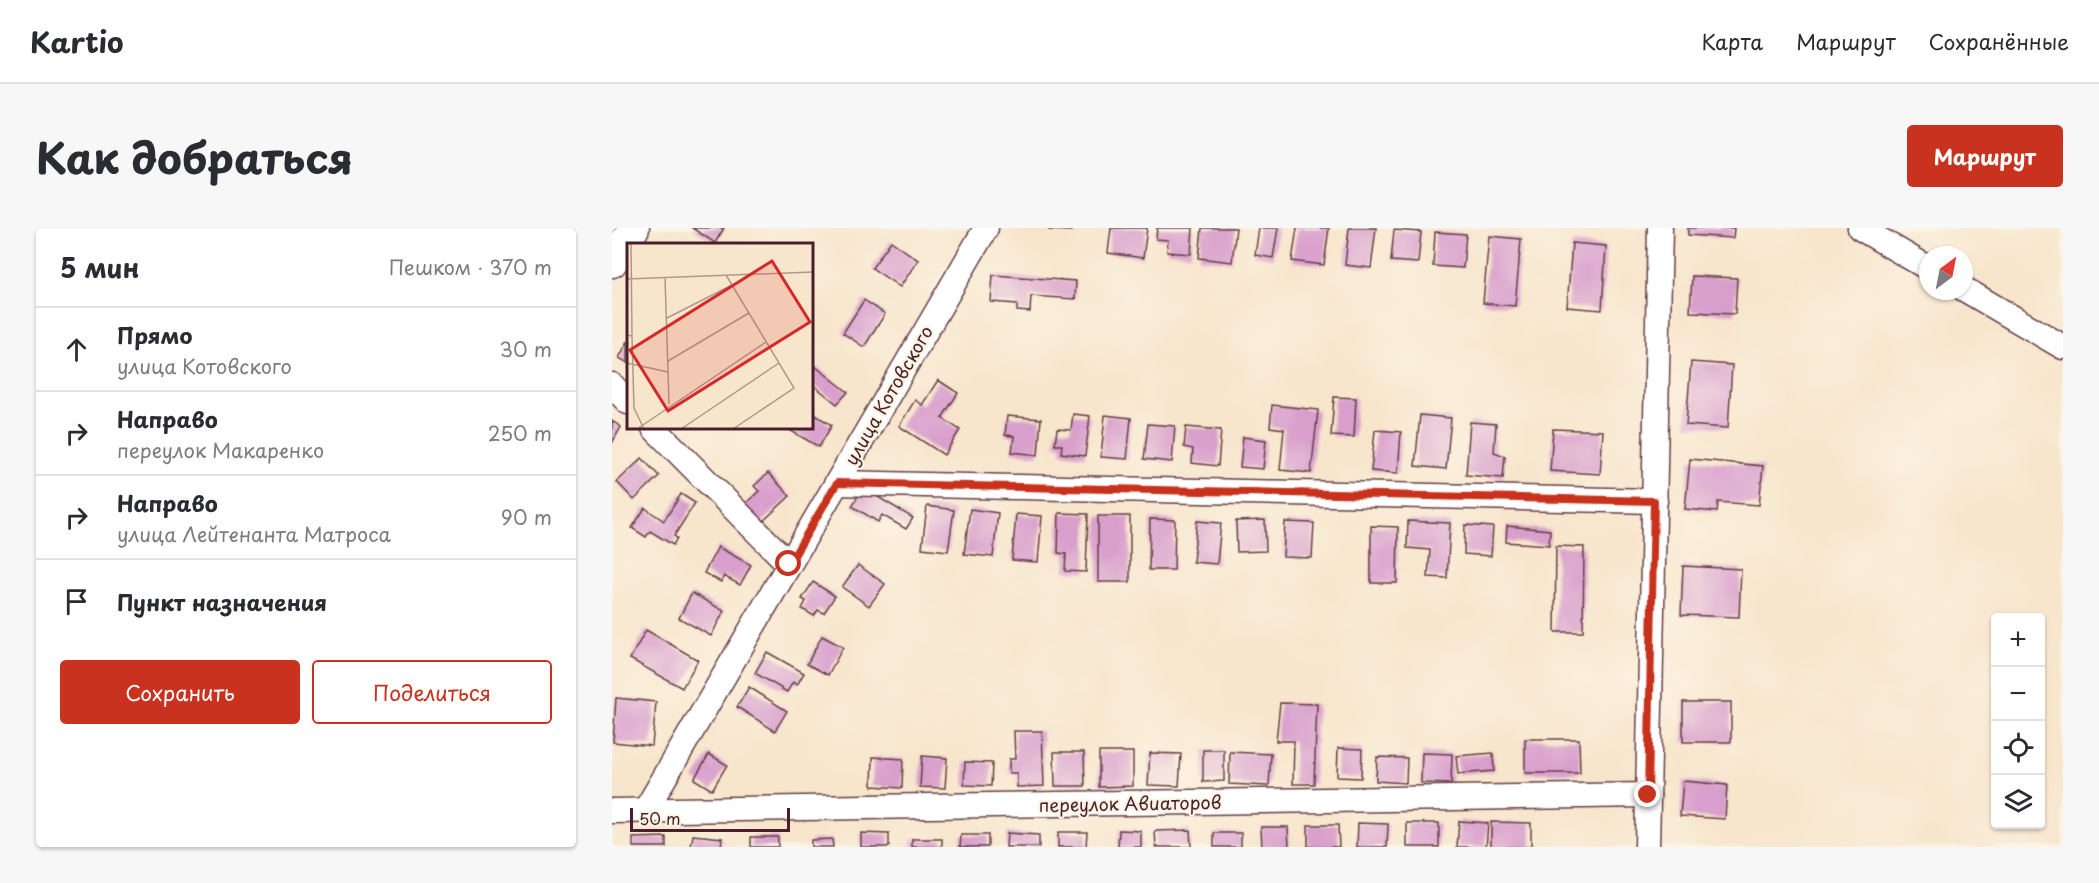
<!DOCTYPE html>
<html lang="ru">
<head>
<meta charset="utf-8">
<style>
  body { margin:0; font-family:"Playpen Sans",sans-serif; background:#f7f7f7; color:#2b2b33 }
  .controls { position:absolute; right:18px; bottom:18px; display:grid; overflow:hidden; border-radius:6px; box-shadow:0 2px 4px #0004 }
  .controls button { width:54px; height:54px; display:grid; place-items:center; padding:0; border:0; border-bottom:2px solid #e1e1e2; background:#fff; color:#2b2b33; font:30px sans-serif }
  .compass { position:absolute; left:1307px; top:18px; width:54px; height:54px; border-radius:50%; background:#fff; box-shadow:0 2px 4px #0004; rotate:32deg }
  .scale { position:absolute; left:18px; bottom:15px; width:160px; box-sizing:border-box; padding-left:6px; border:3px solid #4a1f2b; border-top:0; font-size:16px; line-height:21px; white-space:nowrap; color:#4a1f2b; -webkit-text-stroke:4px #fcf5e5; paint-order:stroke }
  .stop { position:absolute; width:18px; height:18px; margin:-14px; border:4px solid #c8321e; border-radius:50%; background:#fff }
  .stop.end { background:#c8321e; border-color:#fff; box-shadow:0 2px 6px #0008 }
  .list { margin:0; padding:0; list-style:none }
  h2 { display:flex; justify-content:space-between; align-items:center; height:78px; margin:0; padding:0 24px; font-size:26px }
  h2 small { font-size:20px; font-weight:400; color:#7c7c81 }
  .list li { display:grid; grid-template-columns:39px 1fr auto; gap:18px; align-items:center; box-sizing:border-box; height:84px; padding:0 24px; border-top:2px solid #e1e1e2 }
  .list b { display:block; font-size:22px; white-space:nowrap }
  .list p { margin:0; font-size:20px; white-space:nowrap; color:#7c7c81 }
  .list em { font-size:20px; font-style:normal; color:#7c7c81 }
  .actions { display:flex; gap:12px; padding:18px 24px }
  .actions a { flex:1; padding:14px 0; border:2px solid #c8321e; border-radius:6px; text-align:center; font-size:21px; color:#c8321e }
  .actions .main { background:#c8321e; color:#fff }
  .icon { flex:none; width:33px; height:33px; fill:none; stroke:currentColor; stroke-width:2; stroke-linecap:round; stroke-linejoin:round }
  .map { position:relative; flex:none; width:1451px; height:619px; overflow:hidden; border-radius:6px }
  header { display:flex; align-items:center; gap:36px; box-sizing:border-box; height:84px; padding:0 30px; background:#fff; border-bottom:2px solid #e1e1e2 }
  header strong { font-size:28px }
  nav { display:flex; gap:33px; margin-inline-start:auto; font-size:21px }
  .intro { display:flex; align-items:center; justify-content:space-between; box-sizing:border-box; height:144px; padding:0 36px }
  h1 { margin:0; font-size:42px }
  .button { padding:15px 27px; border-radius:6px; background:#c8321e; color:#fff; font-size:21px; font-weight:700 }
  main { display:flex; gap:36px; padding:0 36px }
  aside { flex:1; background:#fff; border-radius:6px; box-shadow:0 2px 4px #0004 }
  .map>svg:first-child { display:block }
  .building { fill:#d89ecc }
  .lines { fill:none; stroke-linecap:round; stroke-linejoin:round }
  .minor-casing { stroke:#643d43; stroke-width:27 }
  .major-casing { stroke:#643d43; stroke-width:33 }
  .minor { stroke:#fff; stroke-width:24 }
  .major { stroke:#fff; stroke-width:30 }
  .route { stroke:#c8321e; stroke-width:8 }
  .labels { text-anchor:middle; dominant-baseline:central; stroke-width:4.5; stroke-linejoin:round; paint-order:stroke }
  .street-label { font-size:18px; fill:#4a1f2b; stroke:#fcf5e5 }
  .inset-road { fill:none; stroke:#b2968c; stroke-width:1.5 }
  .view { fill:#d62828; fill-opacity:0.15; stroke:#d62828; stroke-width:3 }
  .inset-edge { fill:none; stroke:#4a1f2b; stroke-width:3 }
</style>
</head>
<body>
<header>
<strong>Kartio</strong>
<nav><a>Карта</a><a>Маршрут</a><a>Сохранённые</a></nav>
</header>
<div class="intro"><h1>Как добраться</h1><a class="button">Маршрут</a></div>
<main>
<aside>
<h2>5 мин<small>Пешком · 370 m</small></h2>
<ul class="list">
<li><svg class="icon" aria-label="ahead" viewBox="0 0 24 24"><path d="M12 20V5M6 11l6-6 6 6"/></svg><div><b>Прямо</b><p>улица Котовского</p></div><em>30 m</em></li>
<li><svg class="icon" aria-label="right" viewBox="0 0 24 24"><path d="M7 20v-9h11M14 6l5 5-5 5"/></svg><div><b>Направо</b><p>переулок Макаренко</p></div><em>250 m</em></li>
<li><svg class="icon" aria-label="right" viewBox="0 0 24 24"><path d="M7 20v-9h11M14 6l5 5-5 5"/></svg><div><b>Направо</b><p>улица Лейтенанта Матроса</p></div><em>90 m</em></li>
<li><svg class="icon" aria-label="arrive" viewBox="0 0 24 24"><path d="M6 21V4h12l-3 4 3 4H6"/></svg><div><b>Пункт назначения</b></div></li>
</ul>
<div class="actions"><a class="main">Сохранить</a><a>Поделиться</a></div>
</aside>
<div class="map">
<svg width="1451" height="619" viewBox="0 0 1451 619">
  <rect width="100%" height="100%" fill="#fcf5e5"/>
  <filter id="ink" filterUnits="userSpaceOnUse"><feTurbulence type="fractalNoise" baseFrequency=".0167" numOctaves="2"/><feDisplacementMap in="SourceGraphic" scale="12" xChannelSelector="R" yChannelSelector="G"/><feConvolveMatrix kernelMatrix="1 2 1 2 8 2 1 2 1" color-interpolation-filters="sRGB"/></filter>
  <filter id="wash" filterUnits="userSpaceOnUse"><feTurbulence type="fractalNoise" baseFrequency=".008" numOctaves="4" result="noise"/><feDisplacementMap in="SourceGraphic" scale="24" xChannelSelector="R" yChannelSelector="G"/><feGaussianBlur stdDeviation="1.35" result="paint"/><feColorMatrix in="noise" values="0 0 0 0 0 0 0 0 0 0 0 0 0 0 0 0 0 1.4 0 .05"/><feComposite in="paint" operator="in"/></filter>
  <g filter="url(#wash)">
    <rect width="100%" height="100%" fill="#f7e5cc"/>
    <g id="blocks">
      <!-- building -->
      <g class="building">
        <path d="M80 0H112L103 15Z"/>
        <path d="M437 0H459V3L437 2Z"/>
        <path d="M499 0H535L531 30 496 25Z"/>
        <path d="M545 0H581L579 26 555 24 556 12 544 11Z"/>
        <path d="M590 0H624L620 34 587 30Z"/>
        <path d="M647 0H666L661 30 643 27Z"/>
        <path d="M685 0H717L712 37 680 33Z"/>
        <path d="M737 0H764L759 40 733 37Z"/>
        <path d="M1076 0H1122L1121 10 1076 7Z"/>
        <path d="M782 2 809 4 806 35 779 33Z"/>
        <path d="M823 4 854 6 851 40 821 38Z"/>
        <path d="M877 8 909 11 903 78 871 75Z"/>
        <path d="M279 13 306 32 288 59 260 40Z"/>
        <path d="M960 15 994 18 990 82 955 79Z"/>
        <path d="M381 47 464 53 463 71 419 68 418 84 405 83V76L379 74Z"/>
        <path d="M1080 48 1125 50 1123 86 1078 84Z"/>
        <path d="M252 72 273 86 252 119 231 105Z"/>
        <path d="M16 113V135L7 130Z"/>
        <path d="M1079 134 1120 137 1116 200 1074 197Z"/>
        <path d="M203 138 236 164 225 176 200 156V143Z"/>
        <path d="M326 152 346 165 330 190 348 202 332 227 287 198 303 172 310 177Z"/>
        <path d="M722 169 744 170 742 209 719 208Z"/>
        <path d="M660 177 706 182 699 245 668 242 672 201 658 199Z"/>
        <path d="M200 185 220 197 207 219 174 200H200Z"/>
        <path d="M461 186 478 188 473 228 449 225 450 217H443L445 201 459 202Z"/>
        <path d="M493 187 519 190 515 231 489 229Z"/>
        <path d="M808 187 839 190 834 241 803 238Z"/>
        <path d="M395 188 429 191 426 227 400 224 402 208 393 207Z"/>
        <path d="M0 193 9 199 0 215Z"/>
        <path d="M858 194 884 196 882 224 893 228 891 250 854 247Z"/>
        <path d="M536 196 563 198 560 234 532 231Z"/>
        <path d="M574 199 609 202 606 238 580 235 581 221 572 219Z"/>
        <path d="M941 201 991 203 988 246 938 243Z"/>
        <path d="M763 202 789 204 786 245 759 243Z"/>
        <path d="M631 209 654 212 651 241 628 239Z"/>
        <path d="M30 230 47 248 22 272 5 254Z"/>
        <path d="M1078 231 1151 238 1147 277 1106 274 1105 284 1073 281Z"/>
        <path d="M156 245 178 268 148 296 131 278 147 263 142 258Z"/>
        <path d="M251 260 301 290 294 301 270 287 266 294 240 278Z"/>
        <path d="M69 266 83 275 62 308 65 310 61 317 38 303 34 309 20 300 33 280 52 293Z"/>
        <path d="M315 278 342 282 336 323 310 320Z"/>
        <path d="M358 281 386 285 381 329 352 326Z"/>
        <path d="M447 285 476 286 474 344 453 343 454 326 446 325Z"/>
        <path d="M404 286 430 288 426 334 400 332Z"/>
        <rect x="486" y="288" width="32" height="66"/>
        <path d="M538 291 563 292 562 342H537Z"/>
        <path d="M653 292 654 323 625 324 624 293Z"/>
        <path d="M585 293 609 295 605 336 581 334Z"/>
        <path d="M796 293 838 295 835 350 816 349 818 322 795 320Z"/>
        <path d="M673 294 702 295 700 330 671 329Z"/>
        <path d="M853 297 881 299 879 328 852 326Z"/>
        <path d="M759 298 786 299 785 355H759Z"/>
        <path d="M895 298 938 302 937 317 894 314Z"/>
        <path d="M944 318 972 319 971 404H943Z"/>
        <path d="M106 319 139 337 128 357 112 348 109 354 92 345Z"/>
        <path d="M246 337 273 356 257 378 230 359Z"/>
        <path d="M1071 338 1129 341 1127 389 1069 387Z"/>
        <path d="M201 354 223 368 212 385 206 382 202 388 190 381 194 373 190 371Z"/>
        <path d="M80 365 112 383 99 408 67 390Z"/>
        <path d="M34 402 86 432 70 460 18 431Z"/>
        <path d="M210 408 231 419 216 447 195 436Z"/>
        <path d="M155 424 192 445 185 457 181 454 175 464 143 445Z"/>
        <path d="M137 459 175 483 163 503 125 479Z"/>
        <path d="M4 470 44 474 40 518 1 514Z"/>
        <rect x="1071" y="474" width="48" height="40"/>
        <path d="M668 475 705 476 702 556H681L682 513H664Z"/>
        <path d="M402 503H430L432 558 405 559V545H397V531H403Z"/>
        <path d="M913 511H967L968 545H913Z"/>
        <path d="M726 520 750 521 749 550 725 549Z"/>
        <path d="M591 522H612V553L591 554Z"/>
        <path d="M442 524H472L473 558H443Z"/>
        <path d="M487 524H521V558L487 559Z"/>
        <path d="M618 524 659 526 657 558 617 556Z"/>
        <path d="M538 525 569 526 567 558 536 557Z"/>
        <path d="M810 525 840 526 839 556 809 555Z"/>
        <path d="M881 525 882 543 846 546 844 528Z"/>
        <path d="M97 526 115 537 100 562 82 551Z"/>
        <path d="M310 528 335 530 333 560 308 559Z"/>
        <path d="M261 529 291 531 290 560 260 558Z"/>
        <path d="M765 529 795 530 794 555 764 553Z"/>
        <path d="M353 534 380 535 379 558 352 557Z"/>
        <path d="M1071 553 1115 557 1113 591 1068 588Z"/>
        <path d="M847 593 876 595 874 619H845Z"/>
        <path d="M879 594 919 595V619H879Z"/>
        <path d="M746 595 776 596 775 619H745Z"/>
        <rect x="795" y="595" width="32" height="24"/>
        <path d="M696 597H726L727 619H696Z"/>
        <path d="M649 599H676L677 619H650Z"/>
        <path d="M507 602 529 603V619H506Z"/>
        <path d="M578 602 579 619H544L543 603Z"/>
        <path d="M446 604H475L474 619H446Z"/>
        <path d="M249 605 277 606V619H249Z"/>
        <path d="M395 605 427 607V619H394Z"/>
        <rect x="602" y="605" width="27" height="14"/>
        <path d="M81 607 110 610 109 619H79Z"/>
        <path d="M349 607H376V619H348Z"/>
        <path d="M54 609V619H21V610Z"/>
        <rect x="139" y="609" width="27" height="10"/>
        <path d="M220 611 221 619H199V612Z"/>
        <rect x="300" y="611" width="30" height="8"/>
      </g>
    </g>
  </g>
  <g filter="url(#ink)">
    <use href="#blocks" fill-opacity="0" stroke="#643d43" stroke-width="1.5"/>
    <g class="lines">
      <!-- minor casing -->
      <g class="minor-casing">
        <g id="minor">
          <path d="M1248 0 1316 40"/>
          <path d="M1352 61 1451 119"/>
          <path d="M0 157 16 174"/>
          <path d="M42 200 177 336"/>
          <path d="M225 255 1043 273"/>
          <path d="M0 583 1036 567"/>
          <path d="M33 583 374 0"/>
          <path d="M1035 619 1048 0"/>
        </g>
      </g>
      <!-- major casing -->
      <g class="major-casing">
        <path id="major" d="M0 34 22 0"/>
      </g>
      <!-- minor -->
      <use href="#minor" class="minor"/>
      <!-- major -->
      <use href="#major" class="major"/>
    </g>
  </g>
  <g class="lines" filter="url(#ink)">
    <!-- route -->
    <path class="route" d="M177 336 225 255 1042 273 1036 567"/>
  </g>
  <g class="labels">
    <!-- street labels -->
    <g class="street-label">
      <text transform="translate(276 167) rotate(-60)">улица Котовского</text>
      <text transform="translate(518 575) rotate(-1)">переулок Авиаторов</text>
    </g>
  </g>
  <!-- overview -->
  <g transform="translate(15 15)">
    <rect width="186" height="186" fill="#f7e5cc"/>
    <path class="inset-road" d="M4 0 5 93M99 32 167 145 106 186M38 34 42 161M0 36 186 29M40 75 105 42M0 92 5 93 7 165 17 186M41 118 122 70M0 120 41 129M10 186 139 99M54 186 152 120"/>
    <path class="view" d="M145 18 183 79 41 168 3 107Z"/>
    <rect width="186" height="186" class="inset-edge"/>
  </g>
</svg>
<div class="controls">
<button>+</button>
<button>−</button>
<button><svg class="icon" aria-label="locate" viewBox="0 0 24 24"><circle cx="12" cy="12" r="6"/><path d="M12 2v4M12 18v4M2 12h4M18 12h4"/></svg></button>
<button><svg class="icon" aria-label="layers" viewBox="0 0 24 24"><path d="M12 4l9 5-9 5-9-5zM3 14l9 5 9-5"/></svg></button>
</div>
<svg class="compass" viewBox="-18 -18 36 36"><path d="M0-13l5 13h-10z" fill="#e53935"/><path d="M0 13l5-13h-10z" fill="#7c7c81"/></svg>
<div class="scale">50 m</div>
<div class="stop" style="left:177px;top:336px"></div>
<div class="stop end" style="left:1036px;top:567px"></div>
</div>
</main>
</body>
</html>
